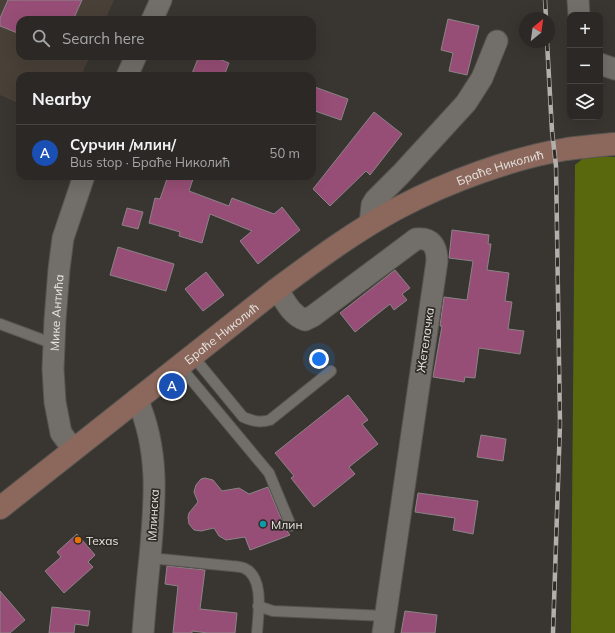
<!DOCTYPE html>
<html lang="en">
<head>
<meta charset="utf-8">
<style>
  body { margin:0; font-family:Mulish,sans-serif; background:#33302d; color:#f1f3f6 }
  .controls { position:absolute; right:12px; top:12px; display:grid; overflow:hidden; border-radius:8px; box-shadow:0 4px 16px #0002 }
  .controls button { width:36px; height:36px; display:grid; place-items:center; padding:0; border:0; border-bottom:1px solid #474442; background:#2b2825; color:#f1f3f6; font:20px sans-serif }
  .compass { position:absolute; left:519px; top:12px; width:36px; height:36px; border-radius:50%; background:#2b2825; box-shadow:0 4px 16px #0002; rotate:29deg }
  .you { position:absolute; left:319px; top:359px; width:14px; height:14px; margin:-10px; border:3px solid #fff; border-radius:50%; background:#1a73e8; box-shadow:0 0 0 6px #1a73e833 }
  .badge { display:grid; place-items:center; width:26px; height:26px; border-radius:50%; background:#5ac8e6; color:#fff; font-size:13px; font-weight:700 }
  .pin { position:absolute; translate:-50% -50%; border:2px solid #fff; box-shadow:0 1px 4px #0006 }
  .list { margin:0; padding:0; list-style:none }
  h2 { display:flex; justify-content:space-between; align-items:center; height:52px; margin:0; padding:0 16px; font-size:17px }
  h2 small { font-size:13px; font-weight:400; color:#a6a6a7 }
  .list li { display:grid; grid-template-columns:26px 1fr auto; gap:12px; align-items:center; box-sizing:border-box; height:56px; padding:0 16px; border-top:1px solid #474442 }
  .list b { display:block; font-size:15px; white-space:nowrap }
  .list p { margin:0; font-size:13px; white-space:nowrap; color:#a6a6a7 }
  .list em { font-size:13px; font-style:normal; color:#a6a6a7 }
  .icon { flex:none; width:22px; height:22px; fill:none; stroke:currentColor; stroke-width:2; stroke-linecap:round; stroke-linejoin:round }
  .map { position:relative; flex:none; width:615px; height:633px; overflow:hidden }
  .search { position:absolute; background:#2b2825; box-shadow:0 4px 16px #0002; left:16px; top:16px; width:300px; height:44px; display:flex; align-items:center; gap:10px; box-sizing:border-box; padding:0 14px; border-radius:12px; color:#a6a6a7; font-size:15px }
  .panel { position:absolute; background:#2b2825; box-shadow:0 4px 16px #0002; left:16px; top:72px; width:300px; height:108px; border-radius:12px }
  .map>svg:first-child { display:block }
  .built { fill:#494138 }
  .forest { fill:#5a680d }
  .building { fill:#974e76; stroke:#8b8487 }
  .lines { fill:none; stroke-linecap:round; stroke-linejoin:round }
  .service-casing { stroke:#585551; stroke-width:12 }
  .minor-casing { stroke:#585551; stroke-width:23 }
  .secondary-casing { stroke:#585551; stroke-width:24 }
  .service { stroke:#726e69; stroke-width:10 }
  .minor { stroke:#726e69; stroke-width:21 }
  .secondary { stroke:#8c685c; stroke-width:22 }
  .rail-casing { stroke:#b2afac; stroke-width:4.5 }
  .rail { stroke:#2f2c27; stroke-width:3; stroke-dasharray:9; stroke-linecap:butt }
  .culture-dot { fill:#0f9aa8; stroke:#2f2c27; stroke-width:1.5 }
  .food-dot { fill:#e8710a; stroke:#2f2c27; stroke-width:1.5 }
  .labels { text-anchor:middle; dominant-baseline:central; stroke-width:3.5; stroke-linejoin:round; paint-order:stroke }
  .street-label { font-size:12px; fill:#e7e5e2; stroke:#2f2c27 }
  .poi-label { font-size:12px; fill:#e7e5e2; stroke:#2f2c27; text-anchor:start }
</style>
</head>
<body>
<div class="map">
<svg width="615" height="633" viewBox="0 0 615 633">
  <rect width="100%" height="100%" fill="#393631"/>
  <!-- built -->
  <path class="built" d="M0 0H114L105 20H20V56H90L81 76H20V104L0 95Z"/>
  <!-- forest -->
  <path class="forest" d="M586 156 615 157V633H571L575 165Z"/>
  <!-- building -->
  <g class="building">
    <path d="M8 0H82L73 20H20V34L0 26V18Z"/>
    <path d="M448 19 479 26 467 75 449 71 453 53 441 50Z"/>
    <path d="M199 56H211L229 63 224 76H191Z"/>
    <path d="M312 86 348 99 341 120 312 110Z"/>
    <path d="M374 112 402 134 370 175 366 171 330 206 313 189Z"/>
    <path d="M168 176H194L189 191 229 206 232 198 274 214 282 207 300 230 258 264 240 241 252 231 210 214 202 243 179 236 180 232 149 223 155 198 160 199Z"/>
    <path d="M127 208 143 212 138 229 122 225Z"/>
    <path d="M452 230 489 235 488 244H491L487 270 509 273 505 301 512 302 508 329 524 331 520 354 479 348 475 378 465 377 464 382 433 377 442 326H440L444 297 467 300 473 261 449 258Z"/>
    <path d="M118 247 174 264 166 291 110 275Z"/>
    <path d="M395 270 410 288 402 294 407 300 394 310 390 304 355 332 340 313Z"/>
    <path d="M206 272 224 295 203 311 185 289Z"/>
    <path d="M348 395 368 420 362 424 378 444 349 467 355 474 314 507 291 478 294 476 275 453Z"/>
    <path d="M481 435 506 439 503 461 477 457Z"/>
    <path d="M205 478 213 480 222 491 239 488 249 494 268 487 285 528 290 535 250 550 245 537 226 540 219 536 214 528 201 531 194 530 189 524 188 517 189 513 198 502 194 492 196 485 201 479Z"/>
    <path d="M418 493 478 501 473 534 453 530 455 518 415 512Z"/>
    <path d="M77 534 95 555 88 562 93 567 64 593 45 571 61 557 57 552Z"/>
    <path d="M167 566 205 570 200 609 237 613 235 633H208L192 631V633H173L178 586 165 584Z"/>
    <path d="M0 591 25 620 10 633H0Z"/>
    <path d="M52 607 90 611 88 626 75 624 74 633H49Z"/>
    <path d="M405 611 437 615 435 633H401Z"/>
  </g>
  <g class="lines">
    <!-- service casing -->
    <g class="service-casing">
      <g id="service">
        <path d="M0 324 54 344"/>
        <path d="M192 355 243 417C253 421 259 423 270 420L331 371"/>
        <path d="M179 365 269 473 291 526"/>
        <path d="M150 558 231 566C235 566 240 567 244 568 265 577 258 615 257 633"/>
        <path d="M258 606 273 611 386 616"/>
      </g>
    </g>
    <!-- minor casing -->
    <g class="minor-casing">
      <g id="minor">
        <path d="M578 0 579 15"/>
        <path d="M152 20 161 0"/>
        <path d="M600 64 615 69"/>
        <path d="M127 76 136 56"/>
        <path d="M370 224 372 205 375 200 401 174 466 103 482 78 497 41"/>
        <path d="M277 289C285 301 291 315 305 320L313 316 416 239C432 237 437 247 437 261L383 633"/>
        <path d="M137 399C160 451 155 502 150 557 147 583 145 608 143 633"/>
        <path id="s1" d="M73 449 61 433 55 402 53 369 55 320 59 269 63 238 84 176"/>
      </g>
    </g>
    <!-- secondary casing -->
    <g class="secondary-casing">
      <g id="secondary">
        <path id="s2" d="M0 508 277 289C316 260 355 231 398 208 447 182 512 158 567 149 583 147 599 145 615 144"/>
      </g>
    </g>
    <!-- service -->
    <use href="#service" class="service"/>
    <!-- minor -->
    <use href="#minor" class="minor"/>
    <!-- secondary -->
    <use href="#secondary" class="secondary"/>
    <!-- rail casing -->
    <g class="rail-casing">
      <g id="rail">
        <path d="M545 0 546 18"/>
        <path d="M547 42 552 131 556 166 560 424 553 633"/>
      </g>
    </g>
    <!-- rail -->
    <use href="#rail" class="rail"/>
  </g>
  <!-- markers -->
  <circle class="culture-dot" cx="263" cy="524" r="4"/>
  <circle class="food-dot" cx="78" cy="540" r="4"/>
  <g class="labels">
    <!-- street labels -->
    <g class="street-label">
      <text stroke="none"><textPath href="#s2" startOffset="609">Браће Николић</textPath></text>
      <text stroke="none"><textPath href="#s1" startOffset="141">Мике Антића</textPath></text>
      <text stroke="none"><textPath href="#s2" startOffset="282">Браће Николић</textPath></text>
      <text transform="translate(425 340) rotate(-82)">Жетелачка</text>
      <text transform="translate(153 515) rotate(-87)">Млинска</text>
    </g>
    <!-- poi labels -->
    <g class="poi-label">
      <text x="271" y="524">Млин</text>
      <text x="86" y="540">Texas</text>
    </g>
  </g>
</svg>
<div class="controls">
<button>+</button>
<button>−</button>
<button><svg class="icon" aria-label="layers" viewBox="0 0 24 24"><path d="M12 4l9 5-9 5-9-5zM3 14l9 5 9-5"/></svg></button>
</div>
<svg class="compass" viewBox="-18 -18 36 36"><path d="M0-13l5 13h-10z" fill="#e53935"/><path d="M0 13l5-13h-10z" fill="#a6a6a7"/></svg>
<div class="you"></div>
<div class="pin badge" style="left:172px;top:386px;background:#1a4fb4">A</div>
<div class="search"><svg class="icon" aria-label="search" viewBox="0 0 24 24"><circle cx="10" cy="10" r="6"/><path d="M15 15l6 6"/></svg>Search here</div>
<section class="panel">
<h2>Nearby<small></small></h2>
<ul class="list">
<li><span class="badge" style="background:#1a4fb4">A</span><div><b>Сурчин /млин/</b><p>Bus stop · Браће Николић</p></div><em>50 m</em></li>
</ul>
</section>
</div>
</body>
</html>
